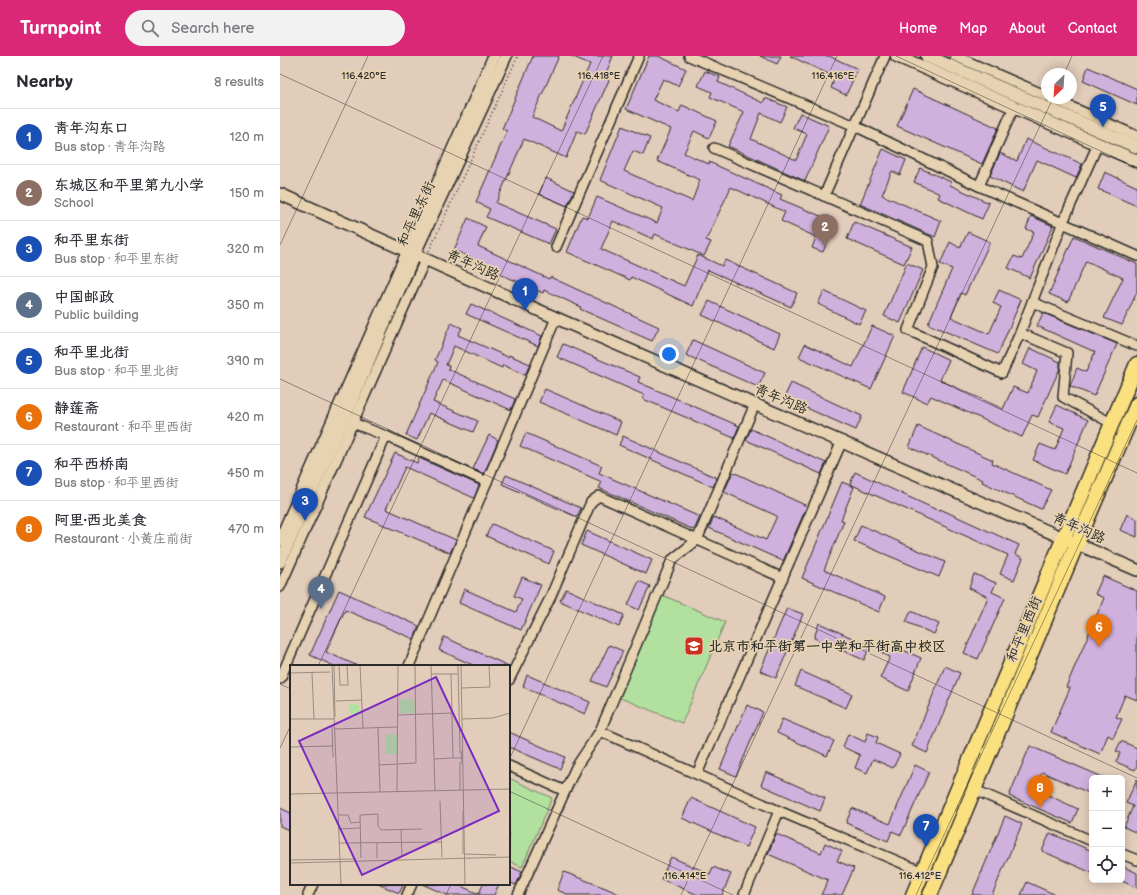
<!DOCTYPE html>
<html lang="en">
<head>
<meta charset="utf-8">
<style>
  body { margin:0; font-family:"Balsamiq Sans","LXGW WenKai TC",sans-serif; background:#f2f2f3; color:#2b2b33 }
  .controls { position:absolute; right:12px; bottom:12px; display:grid; overflow:hidden; border-radius:6px; box-shadow:0 2px 10px #0003 }
  .controls button { width:36px; height:36px; display:grid; place-items:center; padding:0; border:0; border-bottom:1px solid #e1e1e2; background:#fff; color:#2b2b33; font:20px sans-serif }
  .compass { position:absolute; left:761px; top:12px; width:36px; height:36px; border-radius:50%; background:#fff; box-shadow:0 2px 10px #0003; rotate:205deg }
  .you { position:absolute; left:389px; top:298px; width:14px; height:14px; margin:-10px; border:3px solid #fff; border-radius:50%; background:#1a73e8; box-shadow:0 0 0 6px #1a73e833 }
  .badge { display:grid; place-items:center; width:26px; height:26px; border-radius:50%; background:#db2777; color:#fff; font-size:13px; font-weight:700 }
  .pin { position:absolute; translate:-50% -33px; filter:drop-shadow(0 1px 2px #0008) }
  .pin::after { content:''; position:absolute; top:21px; width:14px; height:12px; background:inherit; clip-path:polygon(0 0,100% 0,50% 100%) }
  .list { margin:0; padding:0; list-style:none }
  h2 { display:flex; justify-content:space-between; align-items:center; height:52px; margin:0; padding:0 16px; font-size:17px }
  h2 small { font-size:13px; font-weight:400; color:#7c7c81 }
  .list li { display:grid; grid-template-columns:26px 1fr auto; gap:12px; align-items:center; box-sizing:border-box; height:56px; padding:0 16px; border-top:1px solid #e1e1e2 }
  .list b { display:block; font-size:15px; white-space:nowrap }
  .list p { margin:0; font-size:13px; white-space:nowrap; color:#7c7c81 }
  .list em { font-size:13px; font-style:normal; color:#7c7c81 }
  .icon { flex:none; width:22px; height:22px; fill:none; stroke:currentColor; stroke-width:2; stroke-linecap:round; stroke-linejoin:round }
  .map { position:relative; flex:none; width:857px; height:839px; overflow:hidden }
  header { display:flex; align-items:center; gap:24px; box-sizing:border-box; height:56px; padding:0 20px; background:#db2777; color:#fff }
  header strong { font-size:19px }
  nav { display:flex; gap:22px; margin-inline-start:auto; font-size:14px }
  .search { width:280px; height:36px; background:#f2f2f3; display:flex; align-items:center; gap:10px; box-sizing:border-box; padding:0 14px; border-radius:22px; color:#7c7c81; font-size:15px }
  main { display:flex }
  aside { flex:1; background:#fff }
  .map>svg:first-child { display:block }
  .green { fill:#b2e09f; stroke:#6e8665 }
  .building { fill:#d0b1dd; stroke:#2b2b2b }
  .lines { fill:none; stroke-linecap:round; stroke-linejoin:round }
  .minor-casing { stroke:#2b2b2b; stroke-width:12 }
  .tertiary-casing { stroke:#2b2b2b; stroke-width:14 }
  .secondary-casing { stroke:#2b2b2b; stroke-width:15 }
  .primary-casing { stroke:#2b2b2b; stroke-width:17 }
  .path { stroke:#2b2b2b; stroke-width:1.5; stroke-dasharray:1 3; stroke-linecap:butt }
  .minor { stroke:#e7d3b1; stroke-width:9 }
  .tertiary { stroke:#e7d3b1; stroke-width:11 }
  .secondary { stroke:#e7d3b1; stroke-width:12 }
  .primary { stroke:#fbe080; stroke-width:14 }
  .ticks { fill:none; stroke:#2b2b2b; stroke-width:1; stroke-opacity:0.45 }
  .labels { text-anchor:middle; dominant-baseline:central; stroke-width:3.5; stroke-linejoin:round; paint-order:stroke }
  .street-label { font-size:14px; fill:#2b2b2b; stroke:#e7d3b1 }
  .poi-label { font-size:14px; font-weight:bold; fill:#2b2b2b; stroke:#e7d3b1; text-anchor:start }
  .inset-road { fill:none; stroke:#998c81; stroke-width:1 }
  .view { fill:#7b2cbf; fill-opacity:0.15; stroke:#7b2cbf; stroke-width:2 }
  .inset-edge { fill:none; stroke:#2b2b2b; stroke-width:2 }
  .ticks-label { font-size:10px; text-anchor:middle; fill:#2b2b2b; stroke:#e7d3b1; stroke-width:3.5; stroke-linejoin:round; paint-order:stroke }
</style>
</head>
<body>
<header>
<strong>Turnpoint</strong>
<div class="search"><svg class="icon" aria-label="search" viewBox="0 0 24 24"><circle cx="10" cy="10" r="6"/><path d="M15 15l6 6"/></svg>Search here</div>
<nav><a>Home</a><a>Map</a><a>About</a><a>Contact</a></nav>
</header>
<main>
<aside>
<h2>Nearby<small>8 results</small></h2>
<ul class="list">
<li><span class="badge" style="background:#1a4fb4">1</span><div><b>青年沟东口</b><p>Bus stop · 青年沟路</p></div><em>120 m</em></li>
<li><span class="badge" style="background:#8d6e63">2</span><div><b>东城区和平里第九小学</b><p>School</p></div><em>150 m</em></li>
<li><span class="badge" style="background:#1a4fb4">3</span><div><b>和平里东街</b><p>Bus stop · 和平里东街</p></div><em>320 m</em></li>
<li><span class="badge" style="background:#5c6f8a">4</span><div><b>中国邮政</b><p>Public building</p></div><em>350 m</em></li>
<li><span class="badge" style="background:#1a4fb4">5</span><div><b>和平里北街</b><p>Bus stop · 和平里北街</p></div><em>390 m</em></li>
<li><span class="badge" style="background:#e8710a">6</span><div><b>静莲斋</b><p>Restaurant · 和平里西街</p></div><em>420 m</em></li>
<li><span class="badge" style="background:#1a4fb4">7</span><div><b>和平西桥南</b><p>Bus stop · 和平里西街</p></div><em>450 m</em></li>
<li><span class="badge" style="background:#e8710a">8</span><div><b>阿里·西北美食</b><p>Restaurant · 小黄庄前街</p></div><em>470 m</em></li>
</ul>
</aside>
<div class="map">
<svg width="857" height="839" viewBox="0 0 857 839">
  <rect width="100%" height="100%" fill="#e2ccba"/>
  <filter id="ink" filterUnits="userSpaceOnUse"><feTurbulence type="fractalNoise" baseFrequency=".025" numOctaves="2"/><feDisplacementMap in="SourceGraphic" scale="8" xChannelSelector="R" yChannelSelector="G"/><feConvolveMatrix kernelMatrix="1 2 1 2 8 2 1 2 1" color-interpolation-filters="sRGB"/></filter>
  <g filter="url(#ink)">
    <!-- green -->
    <g class="green">
      <path d="M382 539 445 566 402 667 338 641Z"/>
      <path d="M229 722 272 742 242 811 229 805Z"/>
    </g>
    <!-- building -->
    <g class="building">
      <path d="M253 0H279L252 61 281 75 310 8 291 0H333L324 22 329 24 305 78 297 75 286 102 244 83 216 147 276 173 269 188 206 161 210 153 196 146 227 75 222 73Z"/>
      <path d="M369 0H378L406 13 398 30 383 23 373 44 399 56 402 49 437 65 429 82 414 75 404 97 429 108V106L502 139 500 143 555 166 543 196 532 192 536 181 501 165 505 156 451 131 426 184 431 186 424 200 375 178 373 183 333 165 321 193 404 230 418 199 442 210 445 204 517 237 511 251 428 214 413 250 351 221 350 224 287 196 302 160 308 162 317 141 377 167 383 152 320 124 342 70 370 82 363 99 353 95 344 115 412 145 420 124 377 105 391 73 346 53Z"/>
      <path d="M480 0H501L497 8Z"/>
      <path d="M510 0H549L578 13 566 39 551 32 555 21Z"/>
      <path d="M808 11 857 33V49L803 25Z"/>
      <path d="M425 15 440 21 438 26 483 47 485 42 507 51 500 66 481 57 471 83 516 104 527 78 513 72 520 57 549 70 525 125 448 90 464 56 430 41 432 36 418 30Z"/>
      <path d="M633 33 718 72 702 108 617 70Z"/>
      <path d="M746 83 802 108 796 122 757 104 743 136 710 120 720 97 737 105Z"/>
      <path d="M603 93 626 104 620 119 612 115 602 139 661 165 655 181 580 148Z"/>
      <path d="M640 112 671 126 670 129 709 147 702 163 658 142 660 138 634 126Z"/>
      <path d="M825 116 857 131V150L818 133Z"/>
      <path d="M266 122 294 135 287 150 259 138Z"/>
      <path d="M751 160 773 170 750 222 728 212 734 200 742 203 754 176 746 173Z"/>
      <path d="M188 162 206 171 198 190 269 223 270 221 379 271 372 285 300 253 301 251 264 234 263 237 191 205 192 202 174 194Z"/>
      <path d="M574 166 632 191 624 208 567 183Z"/>
      <path d="M688 176 710 186 685 239 681 237 671 261 709 278 721 251 713 247 719 234 741 244 718 298 648 268 672 213 660 208 670 186 680 192Z"/>
      <path d="M794 180 857 208V236L842 269 824 262 843 222 806 205 788 246 769 238Z"/>
      <path d="M627 207 643 214 620 267 604 260Z"/>
      <path d="M544 235 586 255 579 268 538 248Z"/>
      <path d="M429 245 500 278 494 292 422 259Z"/>
      <path d="M191 248 262 280 258 290 186 258Z"/>
      <path d="M763 257 837 288 814 340 790 330 797 312 806 316 815 296 757 270Z"/>
      <path d="M171 267 182 272 178 279 228 301 229 299 250 308 245 319 223 309 222 312 174 290 166 309 169 310 168 313 235 343 231 354 163 324 153 346 198 365 193 376 149 357 137 384 126 379 158 306 155 304Z"/>
      <path d="M592 270 615 280 591 333 519 301 525 288 573 311Z"/>
      <path d="M413 284 485 317 478 331 406 299Z"/>
      <path d="M283 288 360 321 358 326 459 370 454 382 363 343 364 339 277 301Z"/>
      <path d="M642 291 669 304 660 324 723 353 733 331 748 337 757 315 743 308 750 292 780 306V312L758 361 752 359 742 381 651 340 647 347 623 336Z"/>
      <path d="M511 327 582 360 576 374 504 342Z"/>
      <path d="M265 333 341 366 336 379 259 346Z"/>
      <path d="M777 349 808 364 785 418 753 404 760 388 775 394 784 372 769 366Z"/>
      <path d="M638 370 713 404 712 407 771 434 761 453 702 426 703 424 629 391Z"/>
      <path d="M471 373 546 407 541 418 466 384Z"/>
      <path d="M246 377 322 410 319 417 420 461 414 474 319 432 322 426 240 390Z"/>
      <path d="M209 379 218 384 204 418 193 413Z"/>
      <path d="M343 380 437 422 433 431 339 389Z"/>
      <path d="M115 397 137 407 139 402 199 429 194 442 125 411 106 453 176 484 170 497 85 461Z"/>
      <path d="M453 416 527 450 503 505 429 472 434 461 486 484 497 460 444 436Z"/>
      <path d="M575 416 659 455 660 453 739 489 735 498 743 502 734 524 720 518 728 499 570 428Z"/>
      <path d="M226 419 301 452 297 461 222 428Z"/>
      <path d="M562 426 574 431 561 464 564 465 544 514 605 541 599 556 522 522Z"/>
      <path d="M847 458 857 463V481L840 474Z"/>
      <path d="M212 468 274 495 269 508 206 480Z"/>
      <path d="M581 469 665 506 659 521 574 485Z"/>
      <path d="M307 475 372 504 366 518 301 489Z"/>
      <path d="M694 518 716 527 712 536 725 542 698 603 684 597 708 541 689 532Z"/>
      <path d="M823 520 857 535V644L845 639 836 661 842 663 833 682 828 679 820 698 771 676 790 632 786 631 824 542 815 538Z"/>
      <path d="M242 521 261 529 241 574 179 547 184 533 236 556 242 543 234 540Z"/>
      <path d="M359 525 370 530 359 554 348 549Z"/>
      <path d="M286 533 344 559 339 571 280 545Z"/>
      <path d="M59 534 139 570 134 583 65 554 46 596 78 610H54L30 599Z"/>
      <path d="M507 552 523 558 496 622 480 615Z"/>
      <path d="M631 555 659 568 654 578 626 566Z"/>
      <path d="M539 567 590 590 584 604 534 582Z"/>
      <path d="M164 581 229 610H195L159 594Z"/>
      <path d="M607 587 641 602 628 635 600 622 610 601 602 597Z"/>
      <path d="M329 589 343 595 326 631 312 625Z"/>
      <path d="M665 610 680 617 647 697 632 690Z"/>
      <path d="M521 615 572 638 566 652 515 630Z"/>
      <path d="M247 619 310 646 305 658 243 631Z"/>
      <path d="M467 649 483 656 456 720 440 713Z"/>
      <path d="M502 663 554 685 547 700 497 677Z"/>
      <path d="M229 676 285 701 280 713 229 691Z"/>
      <path d="M588 677 598 681 596 687 620 698 613 712 593 703 587 717 575 712 580 699 563 691 568 678 585 686Z"/>
      <path d="M841 685 857 692V710L855 714 836 706 840 697 836 695Z"/>
      <path d="M750 690 825 722H812V731L809 737 762 716 755 733 798 753 792 767 729 740Z"/>
      <path d="M635 709 649 716 621 779 612 775 608 785 566 767 572 752 610 768Z"/>
      <path d="M486 716 545 742 540 755 481 729Z"/>
      <path d="M857 723V777L844 771 853 750 846 747Z"/>
      <path d="M411 742 475 771 466 791 402 762Z"/>
      <path d="M0 752 11 757V775L0 770Z"/>
      <path d="M725 760 742 768 712 839H692Z"/>
      <path d="M770 777 812 795V817L762 795Z"/>
      <path d="M496 778 541 797 545 787 562 795 557 805 574 812 562 839H541L548 824 488 798Z"/>
      <path d="M391 801 430 818 433 811 451 818 442 839H418L381 823Z"/>
      <path d="M229 810 242 816 236 829 229 826Z"/>
      <path d="M842 810 857 817V832L842 825Z"/>
      <path d="M284 816 328 833 341 839H289L277 834Z"/>
      <path d="M747 826 776 839H741Z"/>
      <path d="M98 828H124L119 837Z"/>
      <path d="M142 828H176L199 838 203 828H219L214 839H167Z"/>
    </g>
    <g class="lines">
      <!-- minor casing -->
      <g class="minor-casing">
        <g id="minor">
          <path d="M409 0 575 70 699 130 857 200"/>
          <path d="M675 0 767 40"/>
          <path d="M771 42 857 80"/>
          <path d="M434 92 648 185 653 211 628 274 722 317 740 277 783 166 818 88"/>
          <path d="M699 130 734 51"/>
          <path d="M544 140 605 0"/>
          <path d="M276 191 359 0"/>
          <path d="M752 246 857 290"/>
          <path d="M740 277 787 297 783 341 833 368"/>
          <path d="M106 380 207 426"/>
          <path d="M0 531 145 204"/>
          <path d="M129 610 276 262"/>
          <path d="M0 623 106 380 68 365"/>
          <path d="M229 624 270 542 311 446 319 440 503 522"/>
          <path d="M320 675 499 755 643 816"/>
          <path d="M229 710 285 735"/>
          <path d="M417 718 562 385"/>
          <path d="M695 734 812 785"/>
          <path d="M842 798 857 804"/>
          <path d="M28 839 33 828"/>
          <path d="M127 839 132 828"/>
          <path d="M238 839 296 711 320 675 392 504 417 484 475 348"/>
          <path d="M464 839 499 755"/>
        </g>
      </g>
      <!-- tertiary casing -->
      <g class="tertiary-casing">
        <g id="tertiary">
          <path d="M0 138 276 262 857 514"/>
          <path d="M0 484 214 0"/>
          <path d="M0 506 64 363 134 199 226 0"/>
        </g>
      </g>
      <!-- secondary casing -->
      <g class="secondary-casing">
        <g id="secondary">
          <path d="M617 0 857 105"/>
          <path d="M647 0 857 91"/>
        </g>
      </g>
      <!-- primary casing -->
      <g class="primary-casing">
        <g id="primary">
          <path d="M633 839 857 308"/>
          <path d="M650 839 797 487 857 348"/>
        </g>
      </g>
      <!-- path -->
      <path class="path" d="M149 195 238 0"/>
      <!-- minor -->
      <use href="#minor" class="minor"/>
      <!-- tertiary -->
      <use href="#tertiary" class="tertiary"/>
      <!-- secondary -->
      <use href="#secondary" class="secondary"/>
      <!-- primary -->
      <use href="#primary" class="primary"/>
    </g>
  </g>
  <!-- ticks -->
  <path class="ticks" d="M616 0 857 112M0 18 857 417M784 18 792 0M0 189 88 0M0 323 857 722M38 610 323 0M0 628 11 633M0 692 11 669M229 704 557 0M229 735 453 839M166 839 171 828M401 839 773 42M636 839 857 364"/>
  <!-- icons -->
  <defs>
    <g id="school-square" transform="scale(1)"><rect x="-9" y="-9" width="18" height="18" rx="4" fill="#c8321e" stroke="#e7d3b1"/><path d="M0-5L7-2L0 1L-7-2ZM-4 1L0 2.5L4 1V4Q0 6-4 4Z" fill="#fff"/></g>
  </defs>
  <g fill-rule="evenodd">
    <use href="#school-square" x="414" y="590"/>
  </g>
  <g class="labels">
    <!-- street labels -->
    <g class="street-label">
      <text transform="translate(136 158) rotate(-65)">和平里东街</text>
      <text transform="translate(193 209) rotate(24)">青年沟路</text>
      <text transform="translate(501 343) rotate(23)">青年沟路</text>
      <text transform="translate(799 472) rotate(24)">青年沟路</text>
      <text transform="translate(744 573) rotate(-67)">和平里西街</text>
    </g>
    <!-- poi labels -->
    <g class="poi-label">
      <text x="428" y="590">北京市和平街第一中学和平街高中校区</text>
    </g>
  </g>
  <!-- overview -->
  <g transform="translate(10 609)">
    <rect width="220" height="220" fill="#e2ccba"/>
    <path d="M124 34 125 48H110L109 35ZM58.5 44a5.5 5.5 0 1 1 11 0a5.5 5.5 0 1 1-11 0ZM107 69 108 89H95V70Z" fill="#b2e09f"/>
    <path class="inset-road" d="M42 0 51 220M44 0 45 52M49 0 50 20H58L57 0M70 0 73 63M141 0 145 125M168 0 170 88M171 0 175 220M0 8 40 7M22 8 24 54M142 9H168M161 9 163 93H171M172 23 200 22 199 0M46 36 71 35M108 50 162 48M0 54H44M172 54 203 53 220 48M42 61 43 92M88 63 90 127M45 64 107 62M0 82 43 81M171 86 172 99M144 94 163 93M170 97V125M89 100 126 98 125 0M107 126 108 0M0 129 220 124M150 136 152 192M173 146V189M48 150H58L61 158 70 157M49 164 70 163M111 165 112 192M50 178 151 177M87 178V193M175 189 206 190M71 193 70 150 88 149V161L91 165 132 164M0 195 66 194M0 198 220 192"/>
    <path class="view" d="M146 12 209 146 72 210 9 76Z"/>
    <rect width="220" height="220" class="inset-edge"/>
  </g>
  <g class="ticks-label">
    <text x="84" y="23">116.420°E</text>
    <text x="319" y="23">116.418°E</text>
    <text x="553" y="23">116.416°E</text>
    <text x="405" y="823">116.414°E</text>
    <text x="640" y="823">116.412°E</text>
  </g>
</svg>
<div class="controls">
<button>+</button>
<button>−</button>
<button><svg class="icon" aria-label="locate" viewBox="0 0 24 24"><circle cx="12" cy="12" r="6"/><path d="M12 2v4M12 18v4M2 12h4M18 12h4"/></svg></button>
</div>
<svg class="compass" viewBox="-18 -18 36 36"><path d="M0-13l5 13h-10z" fill="#e53935"/><path d="M0 13l5-13h-10z" fill="#7c7c81"/></svg>
<div class="you"></div>
<div class="pin badge" style="left:245px;top:255px;background:#1a4fb4">1</div>
<div class="pin badge" style="left:545px;top:191px;background:#8d6e63">2</div>
<div class="pin badge" style="left:25px;top:465px;background:#1a4fb4">3</div>
<div class="pin badge" style="left:41px;top:553px;background:#5c6f8a">4</div>
<div class="pin badge" style="left:823px;top:71px;background:#1a4fb4">5</div>
<div class="pin badge" style="left:819px;top:591px;background:#e8710a">6</div>
<div class="pin badge" style="left:646px;top:791px;background:#1a4fb4">7</div>
<div class="pin badge" style="left:760px;top:752px;background:#e8710a">8</div>
</div>
</main>
</body>
</html>
